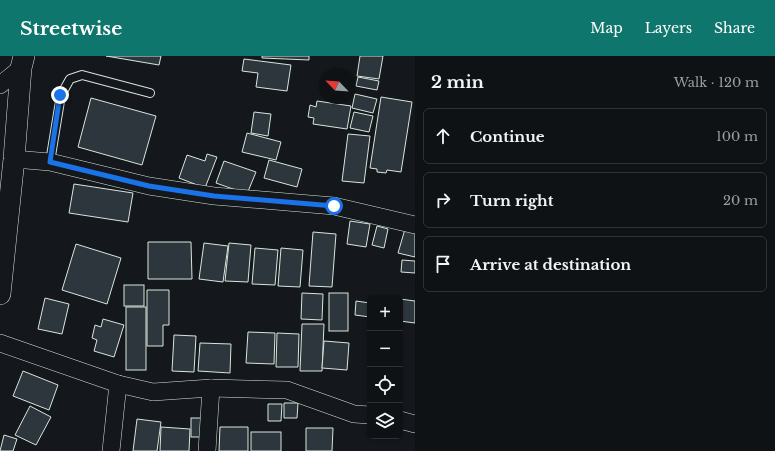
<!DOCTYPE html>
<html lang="en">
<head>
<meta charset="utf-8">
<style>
  body { margin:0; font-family:"Libre Baskerville",serif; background:#181b1e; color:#f1f3f6 }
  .controls { position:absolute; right:12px; bottom:12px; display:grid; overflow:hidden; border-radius:6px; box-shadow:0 1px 3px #0004 }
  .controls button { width:36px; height:36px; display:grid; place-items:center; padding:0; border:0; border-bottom:1px solid #2f3234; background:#0f1215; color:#f1f3f6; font:20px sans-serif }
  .compass { position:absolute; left:319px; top:12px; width:36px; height:36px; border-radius:50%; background:#0f1215; box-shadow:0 1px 3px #0004; rotate:295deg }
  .stop { position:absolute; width:12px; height:12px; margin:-9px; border:3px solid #1a73e8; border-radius:50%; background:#fff }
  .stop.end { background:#1a73e8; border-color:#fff; box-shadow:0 1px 4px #0008 }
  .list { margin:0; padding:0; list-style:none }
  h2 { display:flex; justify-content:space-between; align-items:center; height:52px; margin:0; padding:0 16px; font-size:17px }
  h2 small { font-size:13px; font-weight:400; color:#9b9ea0 }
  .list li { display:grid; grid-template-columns:26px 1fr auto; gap:12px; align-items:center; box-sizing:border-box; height:56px; margin:0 8px 8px; padding:0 8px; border:1px solid #2f3234; border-radius:6px }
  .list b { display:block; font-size:15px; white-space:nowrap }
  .list em { font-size:13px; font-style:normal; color:#9b9ea0 }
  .icon { flex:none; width:22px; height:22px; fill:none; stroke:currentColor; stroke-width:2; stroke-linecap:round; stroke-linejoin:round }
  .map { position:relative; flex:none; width:415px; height:395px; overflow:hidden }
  header { display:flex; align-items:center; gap:24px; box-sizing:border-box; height:56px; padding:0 20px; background:#0f766e; color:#fff }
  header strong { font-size:19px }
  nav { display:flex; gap:22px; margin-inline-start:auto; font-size:14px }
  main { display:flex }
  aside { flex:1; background:#0f1215 }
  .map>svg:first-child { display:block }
  .building { fill:#2c363c; stroke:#d8e6dc }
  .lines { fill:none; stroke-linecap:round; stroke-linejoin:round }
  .service-casing { stroke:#d8e6dc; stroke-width:10 }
  .minor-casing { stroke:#d8e6dc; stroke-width:18 }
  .tertiary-casing { stroke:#d8e6dc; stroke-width:22 }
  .service { stroke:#14181c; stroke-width:8 }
  .minor { stroke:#14181c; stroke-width:17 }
  .tertiary { stroke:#14181c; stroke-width:21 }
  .route { stroke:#1a73e8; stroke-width:5 }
</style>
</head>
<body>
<header>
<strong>Streetwise</strong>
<nav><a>Map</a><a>Layers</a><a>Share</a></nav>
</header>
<main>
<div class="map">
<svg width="415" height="395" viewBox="0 0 415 395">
  <rect width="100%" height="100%" fill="#14181c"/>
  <!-- building -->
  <g class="building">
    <path d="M106 0H161L159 9Z"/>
    <path d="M262 0H309V4L262 2Z"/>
    <path d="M360 0H383L379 23 357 20Z"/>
    <path d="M244 3 291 9 287 35 256 31 258 17 242 15Z"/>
    <path d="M358 21 379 25 377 34 356 30Z"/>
    <path d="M355 38 377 43 373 57 352 52Z"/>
    <path d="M381 41 412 46 401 116 387 114 386 117 377 116V113L370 112Z"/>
    <path d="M91 42 156 60 142 109 78 91Z"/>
    <path d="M317 45 351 50 347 73 313 68 314 62 308 61 310 49 316 51Z"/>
    <path d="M254 56 271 58 268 80 251 77Z"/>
    <path d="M354 56 373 60 369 76 350 72Z"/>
    <path d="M247 77 281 86 276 104 242 96Z"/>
    <path d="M348 78 370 80 364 127 342 125Z"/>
    <path d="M207 98 217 101 205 132 179 122 187 99 205 105Z"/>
    <path d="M269 104 302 113 297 131 264 122Z"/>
    <path d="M224 105 256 116 247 138 216 127Z"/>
    <path d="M74 128 133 137 128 166 69 157Z"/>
    <path d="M350 165 370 168 366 191 347 188Z"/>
    <path d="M377 170 388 173 384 192 372 189Z"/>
    <path d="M405 173 415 176V201L398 197Z"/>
    <path d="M313 176 336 178 332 231 309 230Z"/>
    <path d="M148 186H191L192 223H148Z"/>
    <path d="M204 187 228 190 223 226 199 223Z"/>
    <path d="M229 187 251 189 248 226 225 225Z"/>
    <path d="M76 188 121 202 107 248 62 234Z"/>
    <path d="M255 192 278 194 275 229 252 228Z"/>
    <path d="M281 192 303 194 300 231 278 230Z"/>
    <path d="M402 204 415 205V217L401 216Z"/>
    <rect x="124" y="229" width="20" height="21"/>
    <path d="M147 234H169V269H163V290H147Z"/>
    <path d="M302 237 323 238 322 264 301 263Z"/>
    <rect x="329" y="237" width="19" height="38"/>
    <path d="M45 242 69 248 62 278 38 273Z"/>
    <path d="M400 243 415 245V267L400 265Z"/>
    <path d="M356 245 370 247V261L355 259Z"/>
    <rect x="126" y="251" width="20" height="63"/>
    <path d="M103 263 124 269 114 301 94 295 97 284 92 282 95 269 101 271Z"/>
    <path d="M302 268H324L322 315H300Z"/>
    <path d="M248 276 275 277 274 308 246 307Z"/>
    <path d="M277 277 299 278 298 311H276Z"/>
    <path d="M174 279 196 280 194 316 172 315Z"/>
    <path d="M324 285 349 287 347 314 322 312Z"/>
    <path d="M200 287 231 288 230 317 198 315Z"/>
    <path d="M23 315 58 329 49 354 13 340Z"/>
    <path d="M284 347H298L297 362H284Z"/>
    <path d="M268 348H282L281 365H268Z"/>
    <path d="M30 350 51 361 36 389 15 379Z"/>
    <rect x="191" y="362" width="13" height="19"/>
    <path d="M137 363 161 366 157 395H133Z"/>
    <path d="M161 371 190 373 189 395H160Z"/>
    <path d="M220 371H248V395H219Z"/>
    <path d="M306 372H333L332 395H306Z"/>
    <rect x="251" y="376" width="30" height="19"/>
    <path d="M4 379 17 383 13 395H0Z"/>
  </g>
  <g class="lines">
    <!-- service casing -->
    <g class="service-casing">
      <path id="service" d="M50 106 61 39 70 23 82 19 150 37"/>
    </g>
    <!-- minor casing -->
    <g class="minor-casing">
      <g id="minor">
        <path d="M0 29 21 12"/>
        <path d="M14 103 50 106 149 130 214 140 334 150 415 169"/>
        <path d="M0 287 118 328 153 336 211 332 287 334 354 358 370 359"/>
        <path d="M400 364 415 368"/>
        <path d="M111 395 118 328"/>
        <path d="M207 395 211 332"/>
      </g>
    </g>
    <!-- tertiary casing -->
    <g class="tertiary-casing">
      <path id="tertiary" d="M0 238 14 103 21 12 24 0"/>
    </g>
    <!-- service -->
    <use href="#service" class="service"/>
    <!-- minor -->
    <use href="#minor" class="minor"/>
    <!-- tertiary -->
    <use href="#tertiary" class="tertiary"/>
  </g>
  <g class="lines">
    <!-- route -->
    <path class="route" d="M60 39 50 106 149 130 214 140 334 150"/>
  </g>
</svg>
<div class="controls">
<button>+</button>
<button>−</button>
<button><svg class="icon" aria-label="locate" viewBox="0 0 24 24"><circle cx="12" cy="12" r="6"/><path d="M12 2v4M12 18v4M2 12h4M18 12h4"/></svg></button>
<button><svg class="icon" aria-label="layers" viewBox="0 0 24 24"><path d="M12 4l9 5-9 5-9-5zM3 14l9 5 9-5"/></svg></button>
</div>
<svg class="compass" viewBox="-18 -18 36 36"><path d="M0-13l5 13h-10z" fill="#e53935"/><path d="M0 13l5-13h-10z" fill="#9b9ea0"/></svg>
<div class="stop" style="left:334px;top:150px"></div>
<div class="stop end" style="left:60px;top:39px"></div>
</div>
<aside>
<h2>2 min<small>Walk · 120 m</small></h2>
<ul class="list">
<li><svg class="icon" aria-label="ahead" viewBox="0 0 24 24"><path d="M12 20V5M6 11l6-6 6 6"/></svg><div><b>Continue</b></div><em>100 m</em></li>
<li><svg class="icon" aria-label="right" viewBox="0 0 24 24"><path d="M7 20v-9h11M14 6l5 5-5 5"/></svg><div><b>Turn right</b></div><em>20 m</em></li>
<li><svg class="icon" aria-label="arrive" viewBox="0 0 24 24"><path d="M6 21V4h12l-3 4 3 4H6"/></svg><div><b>Arrive at destination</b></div></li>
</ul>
</aside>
</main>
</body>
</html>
